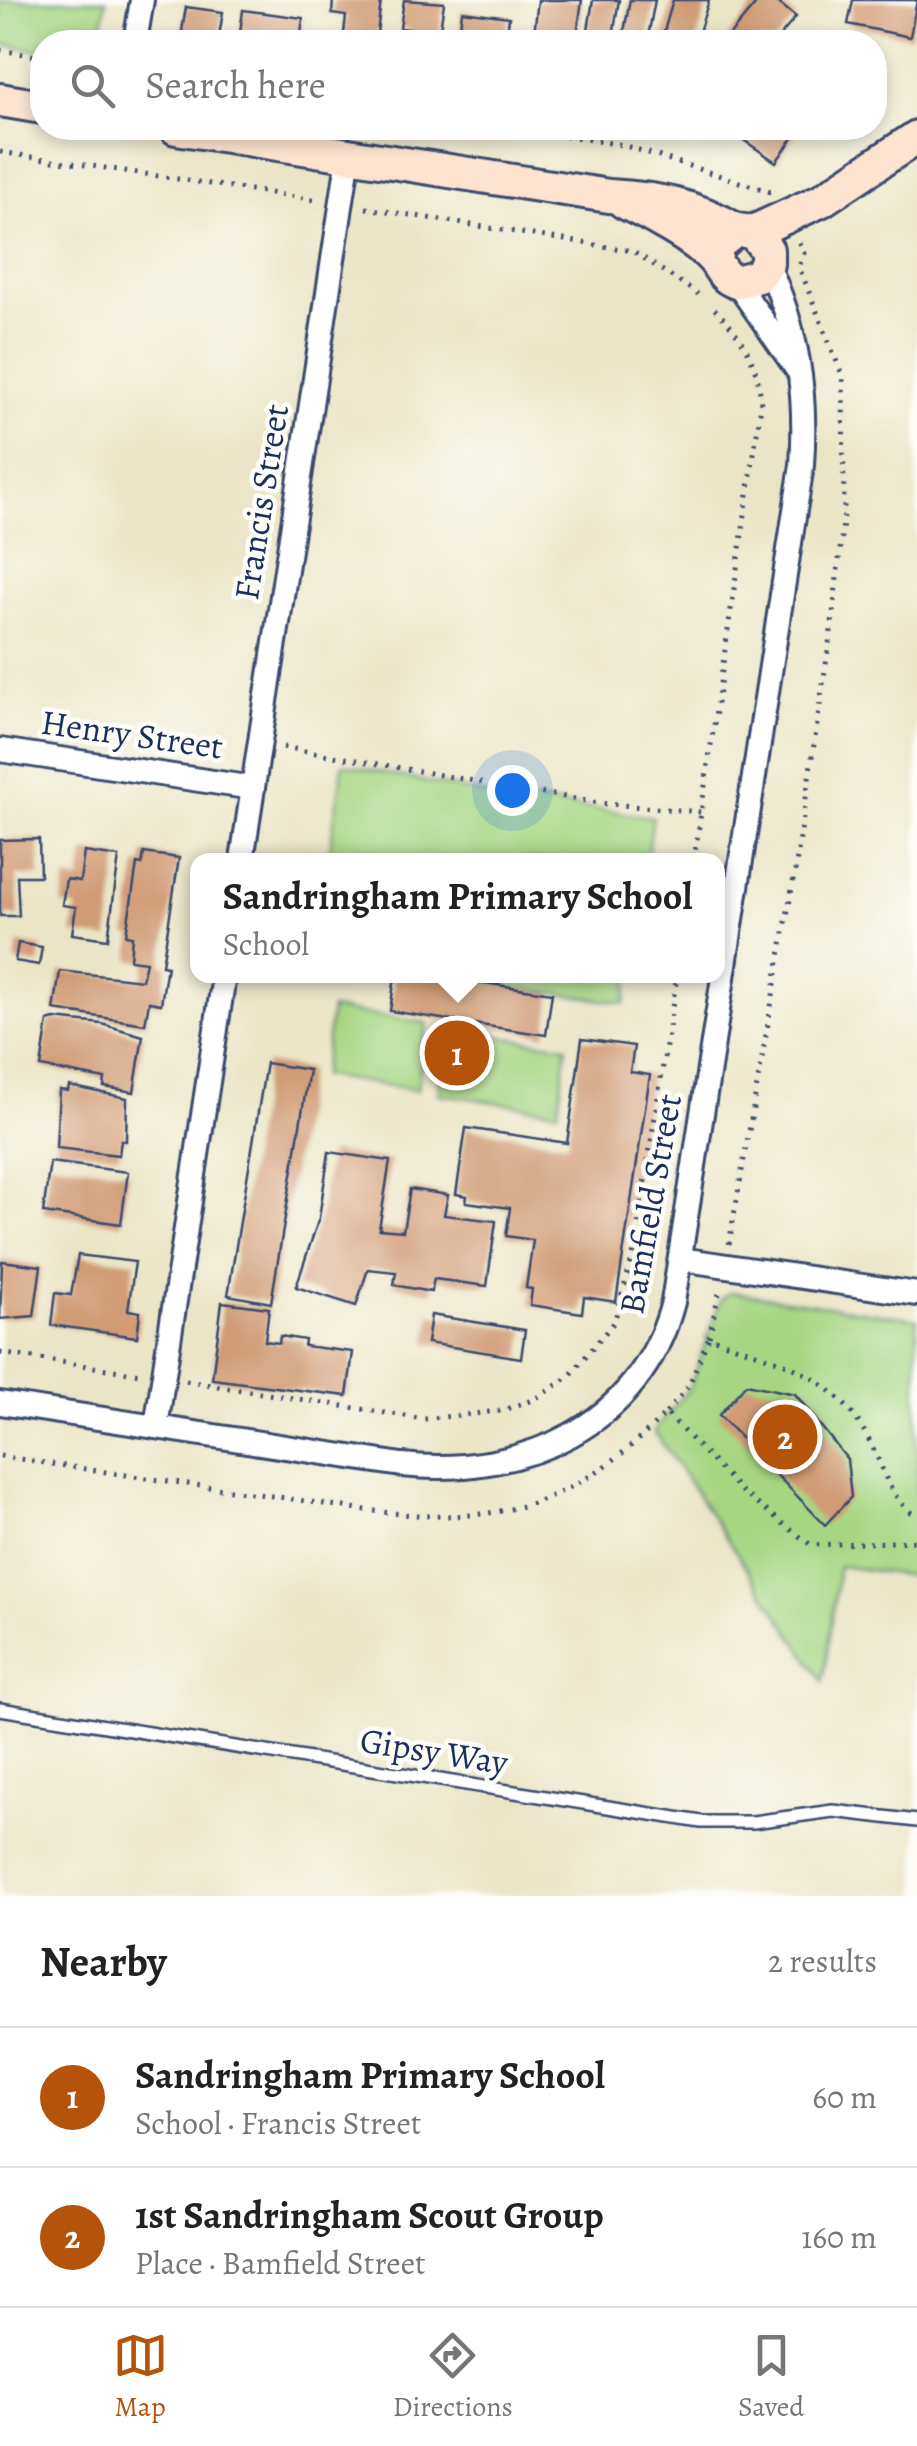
<!DOCTYPE html>
<html lang="en">
<head>
<meta charset="utf-8">
<style>
  body { margin:0; font-family:Alegreya,serif; background:#f6f6f6; color:#222 }
  .you { position:absolute; left:512px; top:790px; width:35px; height:35px; margin:-25px; border:8px solid #fff; border-radius:50%; background:#1a73e8; box-shadow:0 0 0 15px #1a73e833 }
  .badge { display:grid; place-items:center; width:65px; height:65px; border-radius:50%; background:#b45309; color:#fff; font-size:32px; font-weight:700 }
  .pin { position:absolute; translate:-50% -50%; border:5px solid #fff; box-shadow:0 2px 10px #0006 }
  .popup { position:absolute; left:190px; top:853px; width:535px; height:130px; box-sizing:border-box; display:grid; place-content:center; border-radius:20px; background:#fff; filter:drop-shadow(0 2px 8px #0005); font-size:32px; white-space:nowrap; color:#767676 }
  .popup b { font-size:38px; color:#222 }
  .popup::after { content:''; position:absolute; left:50%; top:100%; margin-left:-20px; border:20px solid transparent; border-top-color:#fff }
  .list { margin:0; padding:0; list-style:none }
  h2 { display:flex; justify-content:space-between; align-items:center; height:130px; margin:0; padding:0 40px; font-size:42px }
  h2 small { font-size:32px; font-weight:400; color:#767676 }
  .list li { display:grid; grid-template-columns:65px 1fr auto; gap:30px; align-items:center; box-sizing:border-box; height:140px; padding:0 40px; border-top:2px solid #e0e0e0 }
  .list b { display:block; font-size:38px; white-space:nowrap }
  .list p { margin:0; font-size:32px; white-space:nowrap; color:#767676 }
  .list em { font-size:32px; font-style:normal; color:#767676 }
  .icon { flex:none; width:55px; height:55px; fill:none; stroke:currentColor; stroke-width:2; stroke-linecap:round; stroke-linejoin:round }
  .map { position:relative; flex:none; width:917px; height:1896px; overflow:hidden }
  .search { position:absolute; background:#fff; box-shadow:0 5px 15px #0003; left:30px; right:30px; top:30px; height:110px; display:flex; align-items:center; gap:25px; box-sizing:border-box; padding:0 35px; border-radius:40px; color:#767676; font-size:38px }
  .sheet { height:410px; background:#fff }
  nav { display:flex; justify-content:space-around; align-items:center; box-sizing:border-box; height:140px; border-top:2px solid #e0e0e0; background:#fff; font-size:28px; color:#767676 }
  nav a { display:grid; justify-items:center; gap:5px }
  nav .on { color:#b45309 }
  .map>svg:first-child { display:block }
  .green { fill:#a7d683; stroke:#618270; stroke-width:2.5 }
  .building { fill:#d09b74 }
  .lines { fill:none; stroke-linecap:round; stroke-linejoin:round }
  .lane-casing { stroke:#3a4a6e; stroke-width:16 }
  .street-casing { stroke:#3a4a6e; stroke-width:28 }
  .secondary-casing { stroke:#3a4a6e; stroke-width:38 }
  .path { stroke:#3a4a6e; stroke-width:5; stroke-dasharray:2.5 8; stroke-linecap:butt }
  .lane { stroke:#fff; stroke-width:11 }
  .street { stroke:#fff; stroke-width:22 }
  .secondary { stroke:#fde4d1; stroke-width:32 }
  .labels { text-anchor:middle; dominant-baseline:central; stroke-width:9; stroke-linejoin:round; paint-order:stroke }
  .street-label { font-size:35px; fill:#1b2f5e; stroke:#fdfcf7 }
</style>
</head>
<body>
<div class="map">
<svg width="917" height="1896" viewBox="0 0 917 1896">
  <rect width="100%" height="100%" fill="#fdfcf7"/>
  <filter id="ink" filterUnits="userSpaceOnUse"><feTurbulence type="fractalNoise" baseFrequency=".01" numOctaves="2"/><feDisplacementMap in="SourceGraphic" scale="20" xChannelSelector="R" yChannelSelector="G"/><feConvolveMatrix kernelMatrix="1 2 1 2 8 2 1 2 1" color-interpolation-filters="sRGB"/></filter>
  <filter id="wash" filterUnits="userSpaceOnUse"><feTurbulence type="fractalNoise" baseFrequency=".0048" numOctaves="4" result="noise"/><feDisplacementMap in="SourceGraphic" scale="40" xChannelSelector="R" yChannelSelector="G"/><feGaussianBlur stdDeviation="2.25" result="paint"/><feColorMatrix in="noise" values="0 0 0 0 0 0 0 0 0 0 0 0 0 0 0 0 0 1.4 0 .05"/><feComposite in="paint" operator="in"/></filter>
  <g filter="url(#wash)">
    <rect width="100%" height="100%" fill="#ebe5c7"/>
    <!-- green -->
    <g class="green">
      <path d="M0 0H106L100 42H42V51L0 44Z"/>
      <path d="M343 764 483 794 653 817 647 860H328Z"/>
      <path d="M437 976H629L625 1003Z"/>
      <path d="M331 1009 427 1023 417 1090 322 1076Z"/>
      <path d="M447 1029 567 1046 558 1111 438 1094Z"/>
      <path d="M731 1292 917 1319V1577L839 1566 823 1681 654 1431 690 1387 721 1299Z"/>
    </g>
    <g id="blocks">
      <!-- building -->
      <g class="building">
        <path d="M333 0H381L376 42H343L346 16 332 14Z"/>
        <path d="M404 0 444 3 438 42H408L410 29 400 28Z"/>
        <path d="M538 0H582L576 42H533Z"/>
        <path d="M593 0H619L612 42H586Z"/>
        <path d="M630 0H655L647 42H622Z"/>
        <path d="M673 0H709L696 42H661Z"/>
        <path d="M759 0H775L796 17 775 42H724Z"/>
        <path d="M853 0H917L910 37 848 24Z"/>
        <path d="M186 7 223 12 218 42 181 37Z"/>
        <path d="M243 10 303 18 300 42 239 40Z"/>
        <path d="M462 11 509 17 506 42H458Z"/>
        <path d="M741 128H800L776 162 736 135Z"/>
        <path d="M39 839 40 876H17L19 916H0V840Z"/>
        <path d="M84 852 119 857 108 939 72 934 76 907 62 905 66 879 80 881Z"/>
        <path d="M144 853 179 858 162 965 167 966 161 1004 149 1002 145 1024 54 1010 60 971 142 980 146 962 130 960 132 936 126 935 137 864 142 865Z"/>
        <path d="M18 943 42 947 39 965 15 961Z"/>
        <path d="M395 976H437L552 993 546 1035 390 1011Z"/>
        <path d="M55 1019 102 1024 143 1036 134 1092 104 1087 105 1079 41 1067 48 1021Z"/>
        <path d="M582 1039 634 1046 630 1072 650 1075 616 1302 584 1297 582 1313 530 1305 532 1289 526 1288 533 1240 506 1236 510 1208 466 1202 467 1196 456 1194 466 1128 567 1143Z"/>
        <path d="M266 1063 309 1070 271 1303 228 1295Z"/>
        <path d="M69 1086 127 1098 126 1141 121 1140 119 1155 56 1148 59 1090 68 1091Z"/>
        <path d="M329 1152 390 1161 379 1229 403 1231 410 1189 448 1195 444 1215 496 1221 487 1286 434 1279 431 1292 394 1285 396 1272 368 1269 356 1306 296 1287 319 1218Z"/>
        <path d="M50 1162 128 1172 121 1224 43 1213Z"/>
        <path d="M78 1255 135 1262 128 1310 140 1312 137 1337 51 1325 55 1293 71 1295Z"/>
        <path d="M2 1261 41 1266 34 1316 0 1319Z"/>
        <path d="M222 1302 269 1308 265 1341 279 1343 280 1336 305 1340 304 1346 353 1352 347 1396 212 1379Z"/>
        <path d="M431 1315 525 1330 521 1358 427 1343Z"/>
        <path d="M746 1384 795 1394 847 1459 851 1497 825 1525 719 1415Z"/>
      </g>
    </g>
  </g>
  <g filter="url(#ink)">
    <use href="#blocks" fill-opacity="0" stroke="#3a4a6e" stroke-width="2.5"/>
    <g class="lines">
      <!-- lane casing -->
      <g class="lane-casing">
        <path id="lane" d="M0 1709 701 1822H753L833 1811 917 1821"/>
      </g>
      <!-- street casing -->
      <g class="street-casing">
        <g id="street">
          <path d="M135 42 142 0"/>
          <path d="M736 282 798 371"/>
          <path d="M0 750 253 788"/>
          <path d="M242 860 349 154"/>
          <path d="M680 1259 917 1294"/>
          <path d="M0 1403 402 1465C521 1478 641 1427 673 1302L802 465C807 393 798 329 767 264"/>
          <path d="M156 1427 224 976"/>
        </g>
      </g>
      <!-- secondary casing -->
      <g class="secondary-casing">
        <g id="secondary">
          <path d="M0 100 42 107"/>
          <path d="M176 128 609 196C657 199 694 205 736 230"/>
          <path d="M624 202C647 213 698 240 714 260 722 270 722 277 736 282L758 276 767 264V250L753 232 736 230 717 245 715 261"/>
          <path d="M753 232 822 200 917 137"/>
        </g>
      </g>
      <!-- path -->
      <g class="path">
        <path d="M0 50 42 57"/>
        <path d="M514 128 623 145 771 192"/>
        <path d="M0 152 316 200"/>
        <path d="M366 208 633 251 698 294"/>
        <path d="M283 747 598 803 701 812"/>
        <path d="M694 860 761 406C760 365 741 332 710 305"/>
        <path d="M729 1244 795 871 832 624 844 513 843 377 799 267 804 253 798 241"/>
        <path d="M709 1337 720 1289"/>
        <path d="M0 1353 140 1374"/>
        <path d="M186 1381 424 1419 500 1411 535 1399 569 1377 614 1322 633 1256 677 976"/>
        <path d="M666 1413 688 1387 709 1337C777 1361 833 1371 869 1440 888 1476 884 1490 917 1518"/>
        <path d="M0 1456C90 1470 181 1483 272 1496 438 1521 537 1546 666 1413L742 1492 811 1545 917 1541"/>
      </g>
      <!-- lane -->
      <use href="#lane" class="lane"/>
      <!-- street -->
      <use href="#street" class="street"/>
      <!-- secondary -->
      <use href="#secondary" class="secondary"/>
    </g>
  </g>
  <g class="labels">
    <!-- street labels -->
    <g class="street-label">
      <text transform="translate(261 502) rotate(-81)">Francis Street</text>
      <text transform="translate(132 734) rotate(8)">Henry Street</text>
      <text transform="translate(650 1204) rotate(-80)">Bamfield Street</text>
      <text transform="translate(434 1751) rotate(9)">Gipsy Way</text>
    </g>
  </g>
</svg>
<div class="you"></div>
<div class="pin badge" style="left:457px;top:1053px">1</div>
<div class="popup"><b>Sandringham Primary School</b>School</div>
<div class="pin badge" style="left:785px;top:1437px">2</div>
<div class="search"><svg class="icon" aria-label="search" viewBox="0 0 24 24"><circle cx="10" cy="10" r="6"/><path d="M15 15l6 6"/></svg>Search here</div>
</div>
<section class="sheet">
<h2>Nearby<small>2 results</small></h2>
<ul class="list">
<li><span class="badge">1</span><div><b>Sandringham Primary School</b><p>School · Francis Street</p></div><em>60 m</em></li>
<li><span class="badge">2</span><div><b>1st Sandringham Scout Group</b><p>Place · Bamfield Street</p></div><em>160 m</em></li>
</ul>
</section>
<nav>
<a class="on"><svg class="icon" aria-label="map" viewBox="0 0 24 24"><path d="M3 6l6-2 6 2 6-2v14l-6 2-6-2-6 2zM9 4v14M15 6v14"/></svg>Map</a>
<a><svg class="icon" aria-label="directions" viewBox="0 0 24 24"><path d="M12 3l9 9-9 9-9-9zM9 14v-3h6M13 9l2 2-2 2"/></svg>Directions</a>
<a><svg class="icon" aria-label="saved" viewBox="0 0 24 24"><path d="M7 4h10v16l-5-4-5 4z"/></svg>Saved</a>
</nav>
</body>
</html>
